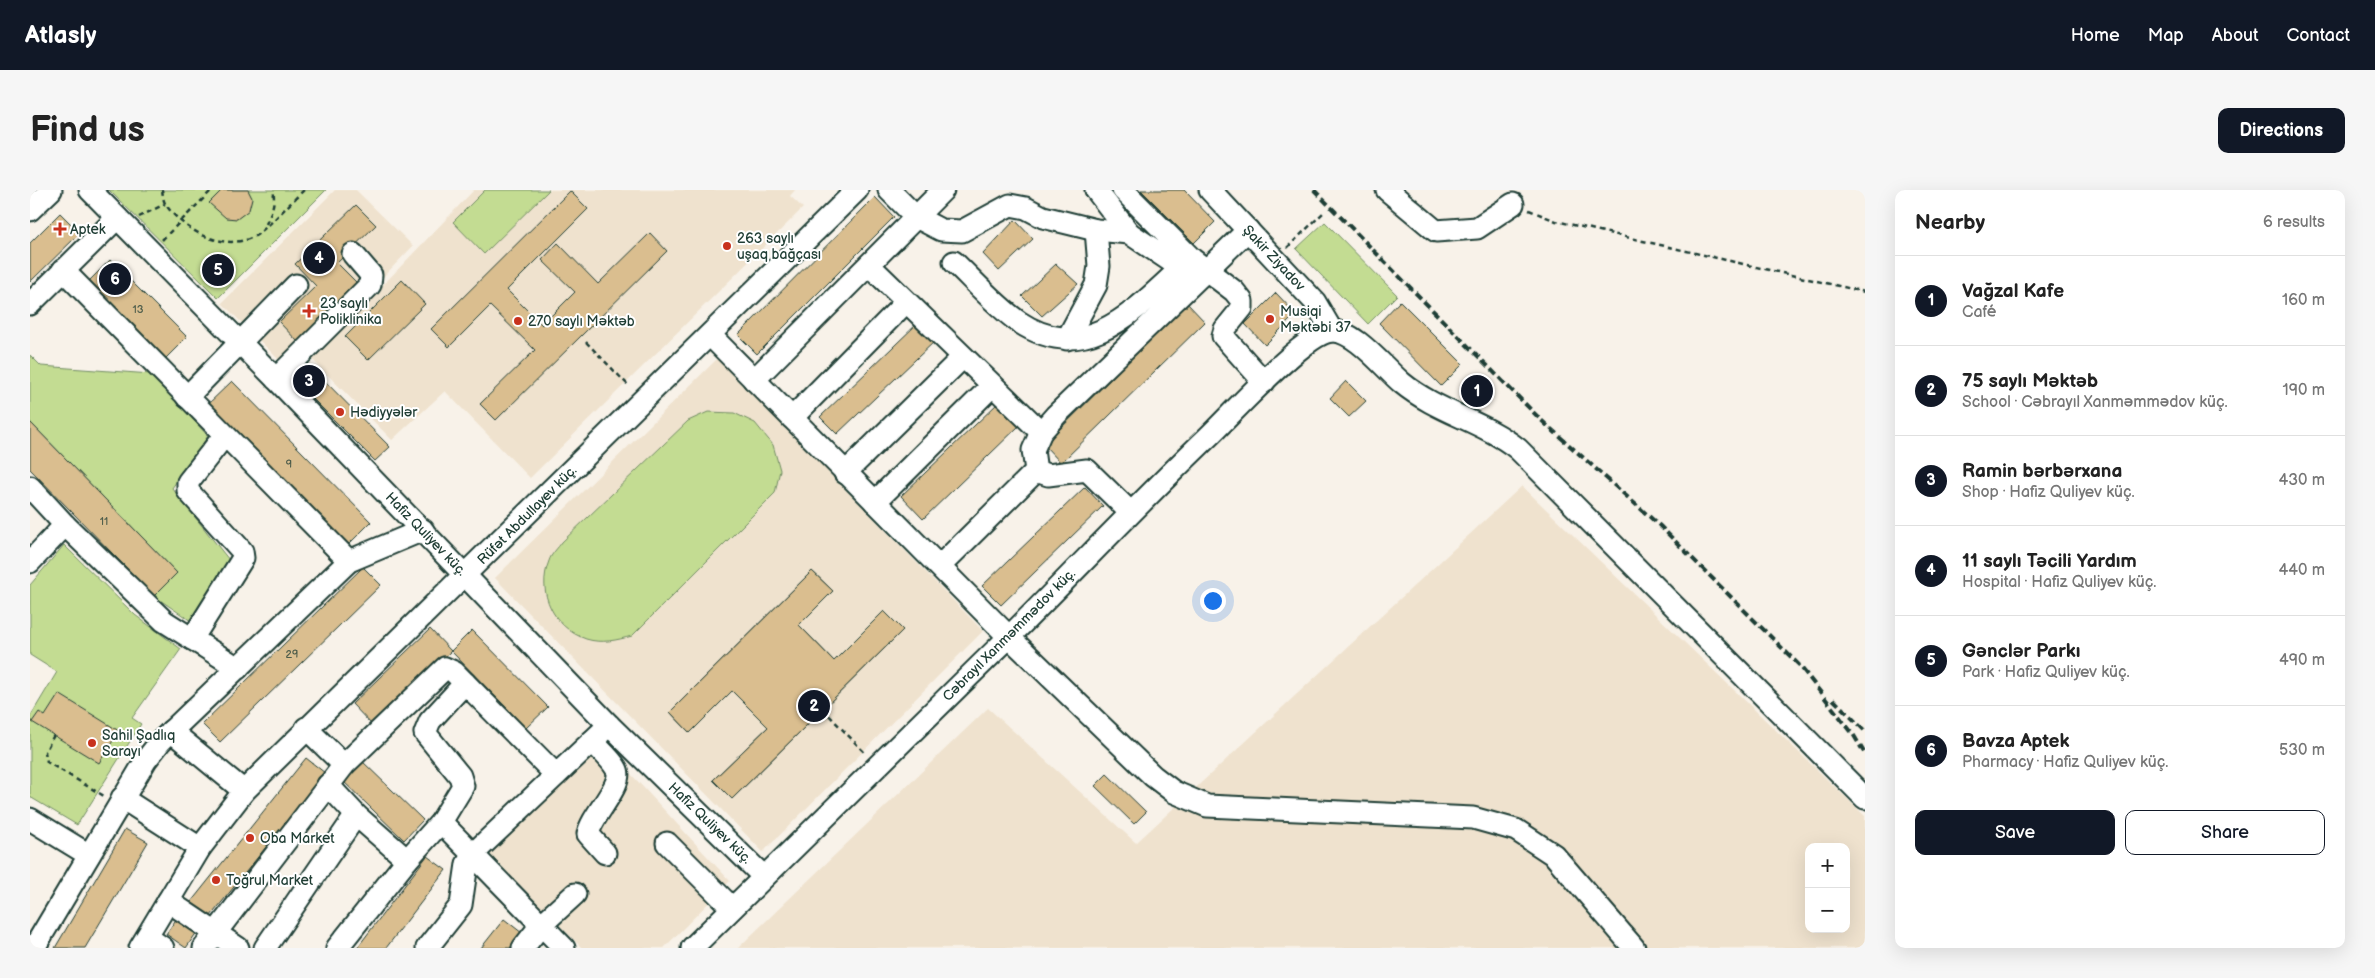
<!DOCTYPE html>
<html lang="en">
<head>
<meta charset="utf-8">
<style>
  body { margin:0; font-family:"Balsamiq Sans",sans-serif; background:#f6f6f6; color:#222 }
  .controls { position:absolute; right:15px; bottom:15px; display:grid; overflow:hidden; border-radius:10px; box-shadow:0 5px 20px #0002 }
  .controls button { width:45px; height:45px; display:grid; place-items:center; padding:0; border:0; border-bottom:1px solid #e0e0e0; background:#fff; color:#222; font:25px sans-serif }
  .you { position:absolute; left:1182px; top:410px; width:18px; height:18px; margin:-12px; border:4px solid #fff; border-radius:50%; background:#1a73e8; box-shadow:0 0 0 8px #1a73e833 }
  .badge { display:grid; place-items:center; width:32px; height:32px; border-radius:50%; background:#111827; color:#fff; font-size:16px; font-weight:700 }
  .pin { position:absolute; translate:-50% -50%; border:2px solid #fff; box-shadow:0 1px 5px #0006 }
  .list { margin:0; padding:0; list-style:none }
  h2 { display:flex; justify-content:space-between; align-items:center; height:65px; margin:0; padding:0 20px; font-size:21px }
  h2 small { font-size:16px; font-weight:400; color:#767676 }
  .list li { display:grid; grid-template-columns:32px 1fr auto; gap:15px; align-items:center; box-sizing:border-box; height:90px; padding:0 20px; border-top:1px solid #e0e0e0 }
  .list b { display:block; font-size:19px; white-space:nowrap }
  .list p { margin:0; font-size:16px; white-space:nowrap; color:#767676 }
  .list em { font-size:16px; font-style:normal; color:#767676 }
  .actions { display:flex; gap:10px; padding:15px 20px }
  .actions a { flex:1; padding:11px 0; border:1px solid #111827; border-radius:10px; text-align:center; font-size:18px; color:#111827 }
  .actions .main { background:#111827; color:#fff }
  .map { position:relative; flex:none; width:1835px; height:758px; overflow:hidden; border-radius:10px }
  header { display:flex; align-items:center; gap:30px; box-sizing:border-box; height:70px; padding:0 25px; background:#111827; color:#fff }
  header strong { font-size:24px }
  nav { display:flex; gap:28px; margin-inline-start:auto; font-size:18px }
  .intro { display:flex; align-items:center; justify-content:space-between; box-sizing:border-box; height:120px; padding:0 30px }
  h1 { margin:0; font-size:35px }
  .button { padding:12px 22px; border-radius:10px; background:#111827; color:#fff; font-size:18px; font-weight:700 }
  main { display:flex; gap:30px; padding:0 30px }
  aside { flex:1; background:#fff; border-radius:10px; box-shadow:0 5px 20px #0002 }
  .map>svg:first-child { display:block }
  .built { fill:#efe2ce; fill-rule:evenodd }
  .green { fill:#c3dc92; stroke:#718c63 }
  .building { fill:#dabe8f; stroke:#1f3d34; fill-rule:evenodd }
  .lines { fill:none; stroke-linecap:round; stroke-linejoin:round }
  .minor-casing { stroke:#1f3d34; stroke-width:25 }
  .path { stroke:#1f3d34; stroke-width:2.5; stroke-dasharray:5 4; stroke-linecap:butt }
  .minor { stroke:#fff; stroke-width:21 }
  .rail { stroke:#1f3d34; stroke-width:4; stroke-dasharray:8 4; stroke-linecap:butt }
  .poi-dot { fill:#c8321e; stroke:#fff; stroke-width:2 }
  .labels { text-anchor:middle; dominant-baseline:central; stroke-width:4; stroke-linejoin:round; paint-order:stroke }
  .number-label { font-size:11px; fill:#4e5d4b }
  .poi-label { font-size:14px; fill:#1f3d34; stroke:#fff; text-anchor:start }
  .street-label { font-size:14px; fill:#1f3d34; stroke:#fff }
</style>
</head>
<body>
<header>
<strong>Atlasly</strong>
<nav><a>Home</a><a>Map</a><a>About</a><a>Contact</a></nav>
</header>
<div class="intro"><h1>Find us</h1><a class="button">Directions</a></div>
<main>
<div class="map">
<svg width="1835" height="758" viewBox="0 0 1835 758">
  <rect width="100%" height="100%" fill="#f8f2e9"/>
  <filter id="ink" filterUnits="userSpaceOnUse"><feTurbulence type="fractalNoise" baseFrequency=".02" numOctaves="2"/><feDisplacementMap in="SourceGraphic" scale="10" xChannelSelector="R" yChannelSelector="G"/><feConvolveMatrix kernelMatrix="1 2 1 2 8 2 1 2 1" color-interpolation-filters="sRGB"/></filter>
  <g filter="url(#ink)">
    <!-- built -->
    <g class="built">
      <path d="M305 0H326L383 56 261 182 192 113Z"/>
      <path d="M444 0H765L760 6 773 18 500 288 415 201 362 250 282 169Z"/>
      <path d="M688 168 953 441 733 662 465 388Z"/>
      <path d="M1492 296 1835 626V758H708L958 518 1106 653ZM1779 657H1816V739H1779Z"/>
      <path d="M574 555 700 691 634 758H552L457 662Z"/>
    </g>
    <!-- green -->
    <g class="green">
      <path d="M79 0H296L188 108Z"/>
      <path d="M455 0H519L454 64 423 32Z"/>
      <path d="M1295 32 1367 105 1338 134 1266 59Z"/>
      <path d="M0 165 11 176 121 184 178 246 142 298 199 370 161 431 124 406 147 383 0 232Z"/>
      <path d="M678 222 704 223 725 233 743 255 750 280 745 303 602 446C587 450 572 454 556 449 524 438 506 403 519 371 521 364 528 358 532 352L658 231Z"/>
      <path d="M34 355 105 425 151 459 102 528 111 534 47 635 0 607V527L27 482 0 465V395Z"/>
    </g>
    <!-- building -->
    <g class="building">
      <path d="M192 0H218L222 8 219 20 207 29 196 28 179 13Z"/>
      <path d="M1111 0H1154L1185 32 1164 53Z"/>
      <path d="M540 1 558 19 477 100 512 135 545 102 512 70 528 53 568 94 620 43 637 61 466 230 450 214 505 160 460 116 419 157 401 139Z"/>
      <path d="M845 7 864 27 727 164 708 145Z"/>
      <path d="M326 15 346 35 307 73 329 95 269 153 249 132 286 96 265 74Z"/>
      <path d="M30 23 50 43 0 92V53Z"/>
      <path d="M985 30 1003 49 969 81 953 64Z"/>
      <path d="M80 70 157 147 136 168 59 91Z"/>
      <path d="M1026 74 1048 94 1012 126 992 106Z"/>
      <path d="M372 90 395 114 338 170 315 147Z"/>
      <path d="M1246 103 1266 124 1235 155 1215 134Z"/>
      <path d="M1370 111 1433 174 1411 196 1349 133Z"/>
      <path d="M1157 113 1175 132 1031 273 1014 255Z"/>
      <path d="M889 132 906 150 807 244 790 227Z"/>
      <path d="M277 173 360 257 345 271 262 188Z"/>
      <path d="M202 191 341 332 316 357 176 216Z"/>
      <path d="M1316 191 1336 211 1319 227 1300 208Z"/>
      <path d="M969 212 991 234 893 329 871 306Z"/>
      <path d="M0 232 147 383 124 406 0 279Z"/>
      <path d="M1055 297 1073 316 971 415 952 396Z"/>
      <path d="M333 377 351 395 190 552 172 534Z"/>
      <path d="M782 381 803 401 769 435 804 471 854 421 873 440 702 609 683 590 738 537 702 501 660 543 640 522ZM754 450 790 487 755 522 718 485Z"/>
      <path d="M782 381 803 401 769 435 804 471 854 421 873 440 702 609 683 590 738 537 702 501 660 543 640 522Z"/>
      <path d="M400 439 421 461 343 536 322 514Z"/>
      <path d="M442 440 518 517 496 538 421 461Z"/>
      <path d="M29 504 89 541 69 573 2 532 9 522 15 526Z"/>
      <path d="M276 568 295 583 180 727 161 712Z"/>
      <path d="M330 569 393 630 374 650 311 589Z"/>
      <path d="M1077 584 1116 622 1104 634 1065 596Z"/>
      <path d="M95 639 118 652 55 758H25Z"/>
      <path d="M397 666 416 680 356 758H327Z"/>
      <path d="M147 728 167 742 156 758 136 744Z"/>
      <path d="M474 729 492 743 480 758H451Z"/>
    </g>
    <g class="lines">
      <!-- minor casing -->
      <g class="minor-casing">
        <g id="minor">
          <path d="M60 0 246 189 579 535 734 687"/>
          <path d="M859 0 886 27 911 40 932 41 980 15 996 18 1013 27 1066 40 1099 43 1151 78"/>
          <path d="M1066 0 1099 43"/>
          <path d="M1093 0 1162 69 1204 101 1212 111V118L1195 139 1193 146 1234 192"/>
          <path d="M1180 0 1285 112 1302 141"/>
          <path d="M1357 0 1406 41 1447 38 1483 14"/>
          <path d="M0 20 21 0"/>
          <path d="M924 72C943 90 967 117 989 132 1060 179 1111 113 1161 69"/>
          <path d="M839 75 1011 242"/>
          <path d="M33 80 319 371"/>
          <path d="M0 114 87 28"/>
          <path d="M680 145 979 447 1123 586 1144 602 1177 616 1443 628 1486 640 1524 665 1604 758"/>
          <path d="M1037 149 1066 95 1069 76 1066 40"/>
          <path d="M246 189 340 95 341 85 323 64"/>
          <path d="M724 190 913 0"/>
          <path d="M157 207 266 95"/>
          <path d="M762 228 876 112"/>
          <path d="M1006 281 1018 285 1057 280 1100 322"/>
          <path d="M815 283 932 168"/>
          <path d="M0 297 35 335 134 431 208 478"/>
          <path d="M845 312 962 196"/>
          <path d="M0 372 35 335"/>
          <path d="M910 376 1006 281 1003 260 1011 242 1026 225 1218 40"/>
          <path d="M162 449 213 368 212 361 158 301V292L194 246"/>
          <path d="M276 538 314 575"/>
          <path d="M141 541 214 601"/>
          <path d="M562 551C570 560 580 568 586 578 596 593 562 624 558 644L575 663"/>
          <path d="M298 595 326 625 377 670"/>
          <path d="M92 608 170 658"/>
          <path d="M0 629 59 665"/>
          <path d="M411 632 433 596 430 586 395 543 400 531 435 493"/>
          <path d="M637 653 702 718"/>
          <path d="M138 711 208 758"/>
          <path d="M117 747 133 758"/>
          <path d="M4 758 116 570 130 552 319 371 393 340"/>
          <path d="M110 758 170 658 214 601 827 0"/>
          <path d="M174 758 314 575 415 478 424 482 526 585"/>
          <path d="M235 758 326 625"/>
          <path d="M307 758 377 670 411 632 534 758"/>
          <path d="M397 758 431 715 437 674 444 663 579 535"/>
          <path d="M493 758 511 735 545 704"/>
          <path d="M662 758C767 655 873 552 978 448 1045 381 1110 312 1179 246 1202 224 1274 144 1301 141 1324 139 1355 179 1372 193 1407 222 1453 231 1488 259L1835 608"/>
        </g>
      </g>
      <!-- path -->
      <g class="path">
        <path d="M132 0C133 5 133 11 136 15 153 40 193 62 223 47 234 42 263 10 274 0"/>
        <path d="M1499 20 1526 31 1835 102"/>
        <path d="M109 27 135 14"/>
        <path d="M236 34C241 23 246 12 243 0"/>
        <path d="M132 50 182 0"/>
        <path d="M1257 58 1293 23"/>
        <path d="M556 152 600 197"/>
        <path d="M793 519 836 564"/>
        <path d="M24 545 15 562 17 572 74 606"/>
      </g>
      <!-- minor -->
      <use href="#minor" class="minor"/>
      <!-- rail -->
      <g class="rail">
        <path d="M1284 0 1511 230 1630 336 1770 476 1823 544 1835 564"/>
        <path d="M1803 509 1835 541"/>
      </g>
    </g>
  </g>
  <!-- markers -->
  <g class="poi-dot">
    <path d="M27.5 31.5h5v5h5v5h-5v5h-5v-5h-5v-5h5z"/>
    <circle cx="697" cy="56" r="5"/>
    <path d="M276.5 113.5h5v5h5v5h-5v5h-5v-5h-5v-5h5z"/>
    <circle cx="1240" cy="129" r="5"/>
    <circle cx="488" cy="131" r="5"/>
    <circle cx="310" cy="222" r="5"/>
    <circle cx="62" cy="553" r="5"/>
    <circle cx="220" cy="648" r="5"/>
    <circle cx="186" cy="690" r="5"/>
  </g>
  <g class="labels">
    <!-- number labels -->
    <g class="number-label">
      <text x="108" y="119">13</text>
      <text x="259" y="274">9</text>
      <text x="74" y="331">11</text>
      <text x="262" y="464">29</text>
    </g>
    <!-- poi labels -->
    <g class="poi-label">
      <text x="40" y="39">Aptek</text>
      <text x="707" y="48">263 saylı<tspan x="707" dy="16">uşaq bağçası</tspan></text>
      <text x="290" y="113">23 saylı<tspan x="290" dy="16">Poliklinika</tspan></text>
      <text x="1250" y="121">Musiqi<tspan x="1250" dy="16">Məktəbi 37</tspan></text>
      <text x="498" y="131">270 saylı Məktəb</text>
      <text x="320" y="222">Hədiyyələr</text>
      <text x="72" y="545">Sahil Şadlıq<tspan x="72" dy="16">Sarayı</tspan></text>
      <text x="230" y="648">Oba Market</text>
      <text x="196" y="690">Toğrul Market</text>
    </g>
    <!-- street labels -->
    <g class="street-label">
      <text transform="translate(1244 68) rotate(47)">Şakir Ziyadov</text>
      <text transform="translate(497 325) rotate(-45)">Rüfət Abdullayev küç.</text>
      <text transform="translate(396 344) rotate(46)">Hafiz Quliyev küç.</text>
      <text transform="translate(979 445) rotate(-45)">Cəbrayıl Xanməmmədov küç.</text>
      <text transform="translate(680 633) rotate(44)">Hafiz Quliyev küç.</text>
    </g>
  </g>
</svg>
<div class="controls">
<button>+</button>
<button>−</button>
</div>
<div class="you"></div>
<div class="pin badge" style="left:1447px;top:201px">1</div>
<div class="pin badge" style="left:784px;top:516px">2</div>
<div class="pin badge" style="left:279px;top:191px">3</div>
<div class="pin badge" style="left:289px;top:68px">4</div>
<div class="pin badge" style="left:188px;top:80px">5</div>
<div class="pin badge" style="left:85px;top:89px">6</div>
</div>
<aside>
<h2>Nearby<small>6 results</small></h2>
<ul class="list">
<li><span class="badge">1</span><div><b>Vağzal Kafe</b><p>Café</p></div><em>160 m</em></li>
<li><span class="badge">2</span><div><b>75 saylı Məktəb</b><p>School · Cəbrayıl Xanməmmədov küç.</p></div><em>190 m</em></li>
<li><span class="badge">3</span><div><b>Ramin bərbərxana</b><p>Shop · Hafiz Quliyev küç.</p></div><em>430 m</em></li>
<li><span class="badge">4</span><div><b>11 saylı Təcili Yardım</b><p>Hospital · Hafiz Quliyev küç.</p></div><em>440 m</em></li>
<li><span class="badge">5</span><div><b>Gənclər Parkı</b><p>Park · Hafiz Quliyev küç.</p></div><em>490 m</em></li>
<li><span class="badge">6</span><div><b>Bavza Aptek</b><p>Pharmacy · Hafiz Quliyev küç.</p></div><em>530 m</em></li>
</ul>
<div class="actions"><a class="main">Save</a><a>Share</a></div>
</aside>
</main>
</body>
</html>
